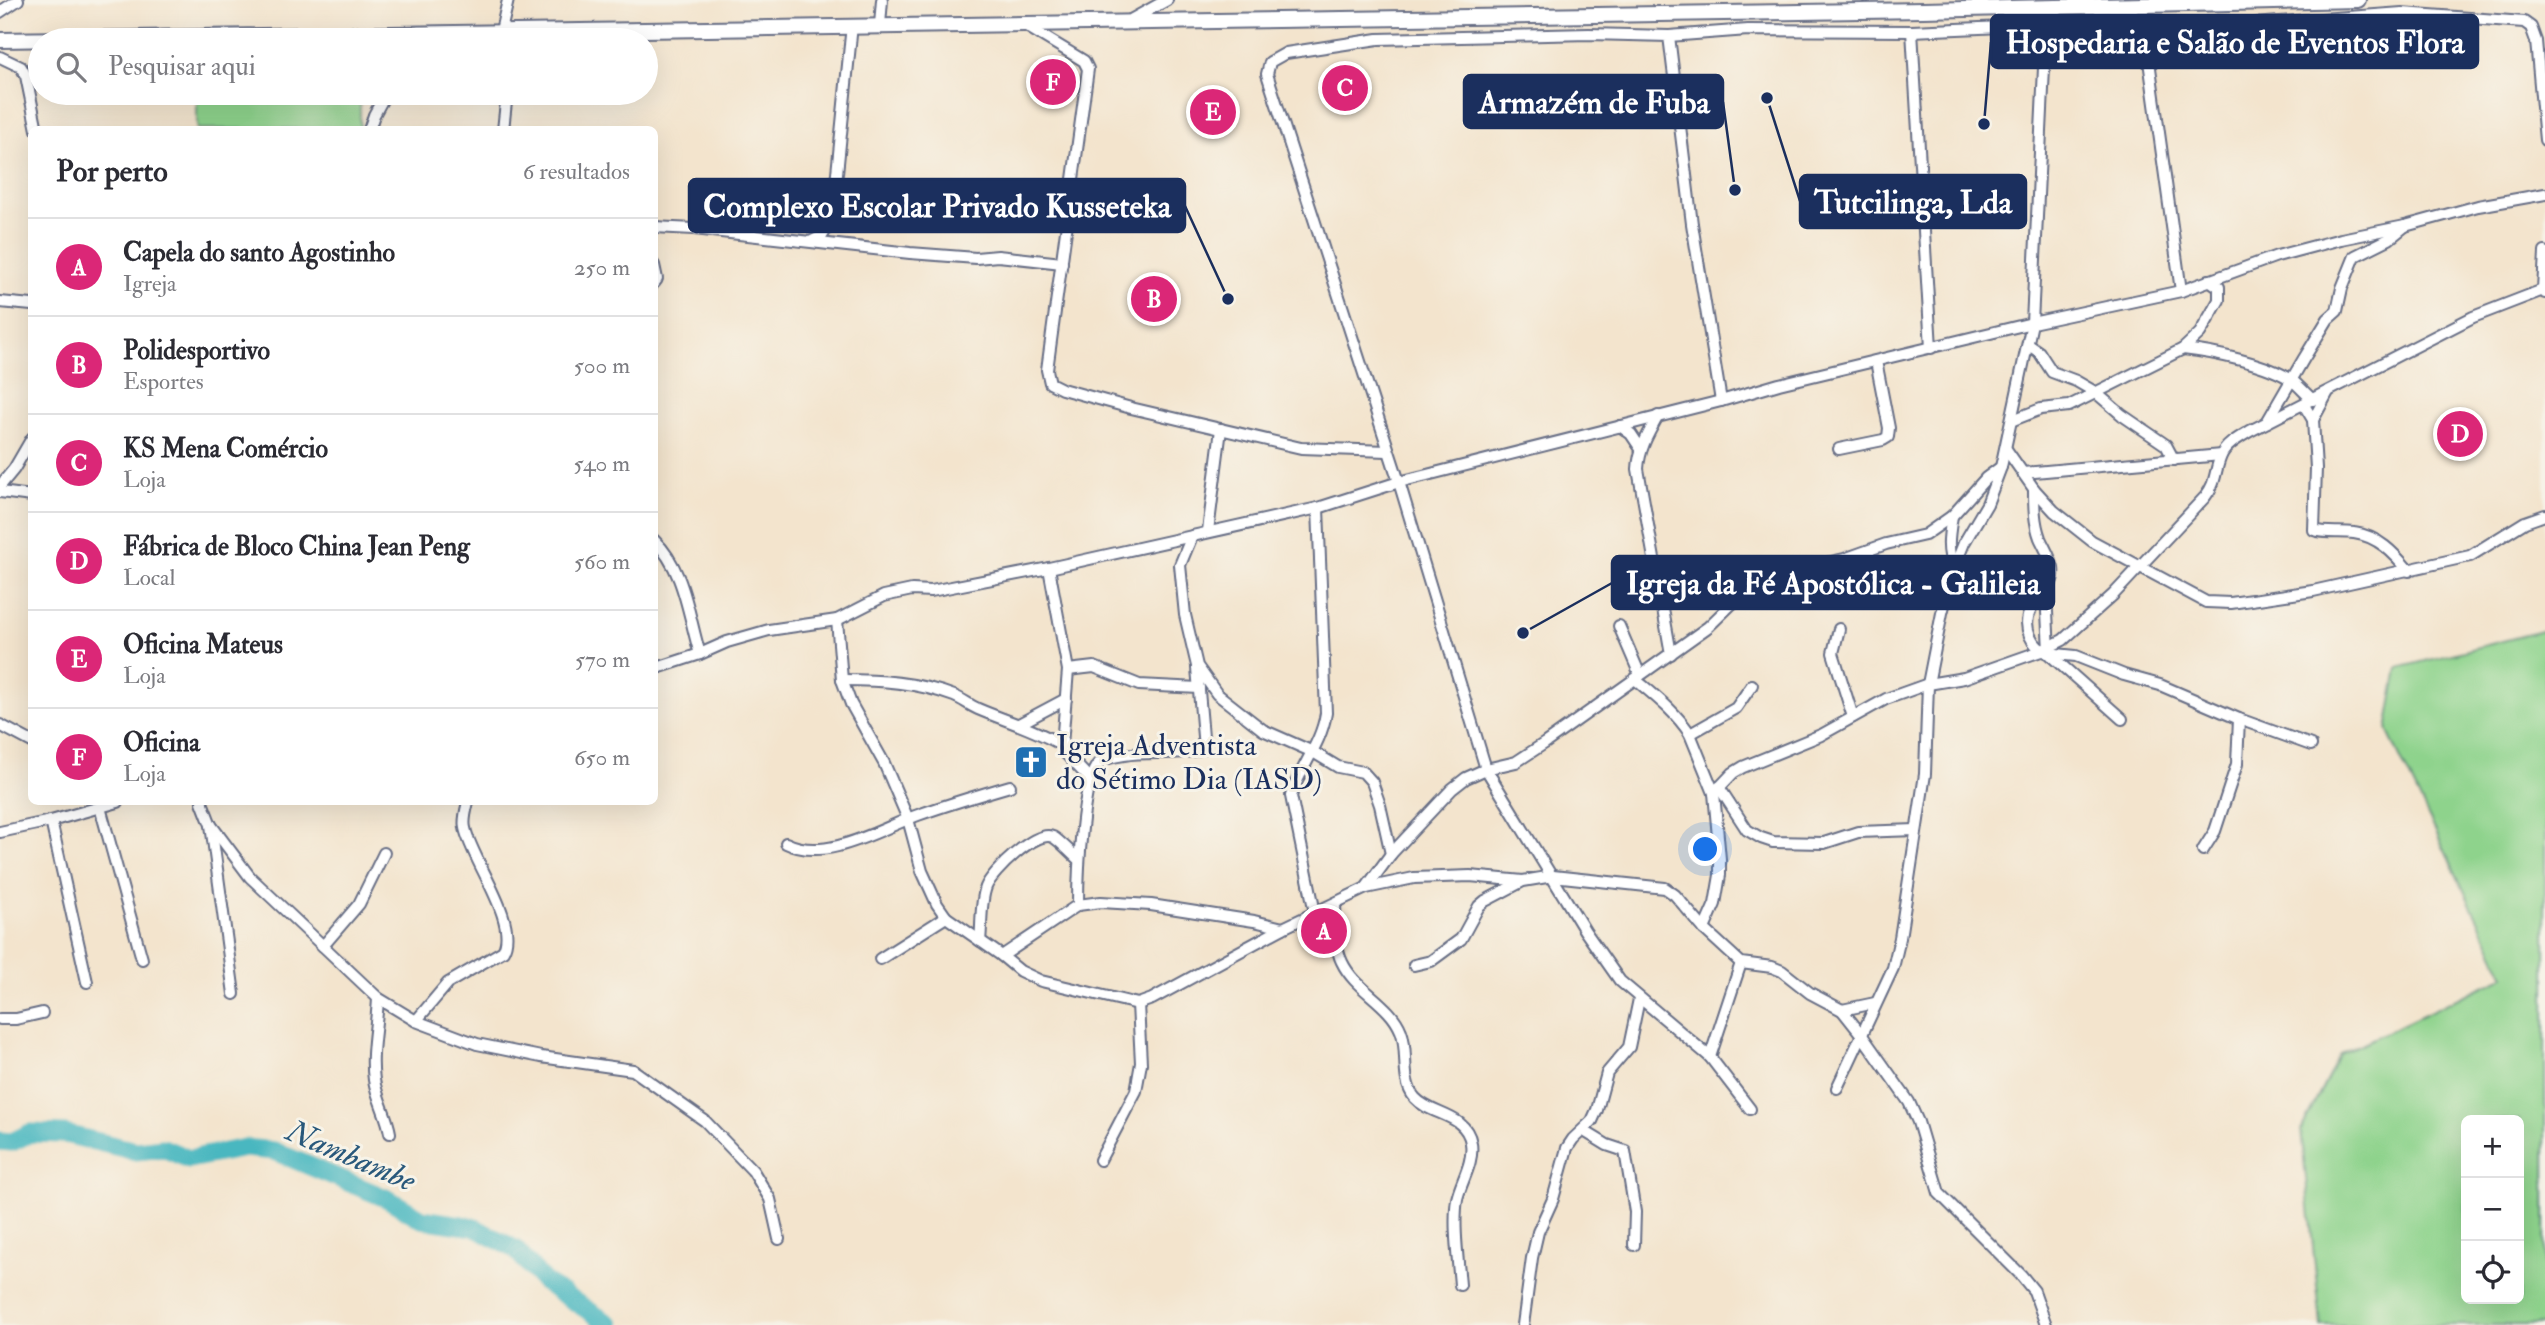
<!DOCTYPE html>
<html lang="pt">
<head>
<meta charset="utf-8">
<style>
  body { margin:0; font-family:"IM FELL Double Pica",serif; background:#f7f7f7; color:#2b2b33 }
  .controls { position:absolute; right:21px; bottom:21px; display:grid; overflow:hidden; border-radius:10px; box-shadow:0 7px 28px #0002 }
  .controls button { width:63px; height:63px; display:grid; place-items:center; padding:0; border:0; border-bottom:2px solid #e1e1e2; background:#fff; color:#2b2b33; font:35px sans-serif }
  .you { position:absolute; left:1706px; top:850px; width:24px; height:24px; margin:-18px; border:5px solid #fff; border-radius:50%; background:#1a73e8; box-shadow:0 0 0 10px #1a73e833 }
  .badge { display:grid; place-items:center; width:46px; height:46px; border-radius:50%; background:#db2777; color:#fff; font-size:23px; font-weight:700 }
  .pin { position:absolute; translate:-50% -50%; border:4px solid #fff; box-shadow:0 2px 7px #0006 }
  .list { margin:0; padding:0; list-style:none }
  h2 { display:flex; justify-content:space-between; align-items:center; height:91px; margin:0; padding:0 28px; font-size:30px }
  h2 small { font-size:23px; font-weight:400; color:#7c7c81 }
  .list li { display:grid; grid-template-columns:46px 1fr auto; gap:21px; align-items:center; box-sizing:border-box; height:98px; padding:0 28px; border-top:2px solid #e1e1e2 }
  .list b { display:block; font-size:26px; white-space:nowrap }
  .list p { margin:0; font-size:23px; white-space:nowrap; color:#7c7c81 }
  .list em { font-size:23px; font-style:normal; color:#7c7c81 }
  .icon { flex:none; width:38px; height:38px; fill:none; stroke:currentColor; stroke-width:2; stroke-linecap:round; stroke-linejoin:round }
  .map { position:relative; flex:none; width:2545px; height:1325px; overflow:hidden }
  .search { position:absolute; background:#fff; box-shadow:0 7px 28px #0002; left:28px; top:28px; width:630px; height:77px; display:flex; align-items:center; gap:18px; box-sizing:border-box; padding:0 24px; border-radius:38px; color:#7c7c81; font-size:26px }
  .panel { position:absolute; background:#fff; box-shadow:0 7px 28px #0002; left:28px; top:126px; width:630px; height:679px; border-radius:10px }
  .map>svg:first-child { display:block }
  .green { fill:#8ed38c; stroke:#548175; stroke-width:2; fill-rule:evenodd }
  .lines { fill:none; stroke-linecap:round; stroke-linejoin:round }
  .river { stroke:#48b7c0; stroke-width:19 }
  .minor-casing { stroke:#676e85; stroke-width:14 }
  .major-casing { stroke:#676e85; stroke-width:18 }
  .minor { stroke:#fff; stroke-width:10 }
  .major { stroke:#fff; stroke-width:14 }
  .labels { text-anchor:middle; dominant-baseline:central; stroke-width:6; stroke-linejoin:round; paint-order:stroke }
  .poi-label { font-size:30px; fill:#1b2f5e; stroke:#f7f3e8; text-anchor:start }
  .water-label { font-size:32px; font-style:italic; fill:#28587b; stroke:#f7f3e8 }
  .leader { fill:none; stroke:#1b2f5e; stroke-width:2.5 }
  .callout-dot { fill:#1b2f5e; stroke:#f7f3e8; stroke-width:2.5 }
  .callout { fill:#1b2f5e; stroke:#1b2f5e; stroke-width:2.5 }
  .callout-label { font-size:32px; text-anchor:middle; font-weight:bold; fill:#fff }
</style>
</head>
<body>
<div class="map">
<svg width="2545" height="1325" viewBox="0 0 2545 1325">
  <rect width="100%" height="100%" fill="#f7f3e8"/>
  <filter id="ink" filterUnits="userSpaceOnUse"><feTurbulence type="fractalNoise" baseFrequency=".0143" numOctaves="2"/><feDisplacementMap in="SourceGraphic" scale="14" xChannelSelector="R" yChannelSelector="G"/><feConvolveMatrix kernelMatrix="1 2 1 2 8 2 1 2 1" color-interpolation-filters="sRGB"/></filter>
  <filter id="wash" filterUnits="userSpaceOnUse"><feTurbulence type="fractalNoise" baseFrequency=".00686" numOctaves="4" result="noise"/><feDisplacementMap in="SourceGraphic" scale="28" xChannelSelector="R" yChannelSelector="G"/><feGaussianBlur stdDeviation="1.57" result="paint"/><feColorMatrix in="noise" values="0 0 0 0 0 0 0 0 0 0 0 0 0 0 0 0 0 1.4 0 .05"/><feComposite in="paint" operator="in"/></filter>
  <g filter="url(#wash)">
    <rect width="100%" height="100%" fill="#f3e4cd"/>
    <!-- green -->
    <g class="green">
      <rect x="197" y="93" width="163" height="36"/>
      <path d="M1142 280 1168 282 1165 318 1140 316Z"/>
      <path d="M2545 630V1325H2321L2301 1130 2340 1054 2505 976 2387 730 2398 668ZM2466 1120H2519V1299H2466Z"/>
    </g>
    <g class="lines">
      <!-- river -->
      <path class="river" d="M0 1141 12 1142 30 1133 65 1134 136 1151 163 1148 189 1159 245 1148 274 1151 388 1199 422 1219 474 1227 515 1249 544 1282 611 1325"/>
    </g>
  </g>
  <g filter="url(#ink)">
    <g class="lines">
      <!-- minor casing -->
      <g class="minor-casing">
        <g id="minor">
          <path d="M0 12 18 0"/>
          <path d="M1127 22 1167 0"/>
          <path d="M1023 24 1084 61 1088 69 1047 370 1050 383 1062 389 1131 408 1301 448 1388 451"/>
          <path d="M880 25 882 0"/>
          <path d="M1912 31 1931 348"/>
          <path d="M2145 32 2181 291"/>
          <path d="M1669 36 1748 30 1912 31 2046 25 2145 32 2402 13 2524 22 2531 27 2536 41 2545 140"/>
          <path d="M499 40 508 0"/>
          <path d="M0 57 21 67 26 76 37 130"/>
          <path d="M369 130 374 115 386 93"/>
          <path d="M503 130 507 93"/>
          <path d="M654 227 694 229 910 253 976 258 998 256 1062 263"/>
          <path d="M812 241 822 236 827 228 835 193 852 25"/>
          <path d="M2545 252 2543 290 2545 293"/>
          <path d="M654 265 657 279 654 283"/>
          <path d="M0 302 32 305"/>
          <path d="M2029 345 2039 352 2052 372 2076 381 2095 392 2122 415 2166 445 2174 460"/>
          <path d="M2183 349C2212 352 2269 364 2293 381 2300 387 2306 394 2313 400"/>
          <path d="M1721 401 1692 224 1669 36 1589 34 1378 39 1286 53 1270 62 1267 74 1399 482 1486 769 1585 931 1620 981 1710 1057 1750 1109"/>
          <path d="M2304 405 2313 420 2316 468 2314 530C2326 534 2341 531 2354 533 2378 536 2394 553 2409 571"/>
          <path d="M1658 416C1648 434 1639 449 1638 469L1671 654"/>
          <path d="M2013 420 2041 409 2069 406 2183 349 2200 333 2219 300V287L2209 280"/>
          <path d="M2313 420 2328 392"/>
          <path d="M2267 422 2303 360 2328 319 2337 311 2342 288 2355 256 2389 239 2405 226"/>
          <path d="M1620 426 1631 434 1641 449"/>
          <path d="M1839 449 1883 440 1888 437 1889 428 1876 361"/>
          <path d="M2006 449 2034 489 2054 511 2092 541 2206 602 2231 603 2313 591 2470 556 2525 522 2545 515"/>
          <path d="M2023 473 2221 455"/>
          <path d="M0 486 14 469 32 438"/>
          <path d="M2034 489C2034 505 2034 522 2040 538 2044 547 2051 558 2053 568 2056 588 2038 594 2031 609 2021 627 2032 647 2049 654L2122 719"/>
          <path d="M0 492 32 496"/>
          <path d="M1952 516C1949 535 1946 550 1954 568"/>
          <path d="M1208 531 1221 429"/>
          <path d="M1192 536 1180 565 1185 615 1197 666 1217 694 1263 730 1313 752 1338 767 1363 772 1372 782 1380 805 1391 854"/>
          <path d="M654 540C685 570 688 615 700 654"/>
          <path d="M1049 568 1068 670 1062 745 1066 754 1091 780"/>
          <path d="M2046 592 2049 651"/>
          <path d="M837 620 842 680 851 704 884 763 908 819 922 871 937 904 946 917 1002 956 1020 971 1041 981 1138 1004 1152 999 1283 928 1366 888 1391 854 1452 789 1466 778 1486 769 1516 762 1545 743 1708 627 1747 589 1770 576 1844 559 1886 544 1925 535 1952 516 1986 478 2001 467"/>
          <path d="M1619 626 1640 675"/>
          <path d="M1839 629 1833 653 1853 717"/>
          <path d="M2051 656 2056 654 2076 656 2124 675 2160 685 2239 719 2311 745"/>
          <path d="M654 669 700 654 727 642 769 630 837 620 884 596 912 590 931 591 1049 568 1318 508 1399 482 1721 401 1779 384 2032 323 2181 291 2277 256 2341 239 2405 226 2478 206 2545 194"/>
          <path d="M1068 670 1094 667 1139 685 1199 688"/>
          <path d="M1635 679C1655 696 1675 711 1690 734L1714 793 1720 859V875L1715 904 1704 929"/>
          <path d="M842 680C880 680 917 682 954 696 962 699 969 705 978 709 1006 721 1035 729 1062 745"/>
          <path d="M1019 724 1066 699"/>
          <path d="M0 725 32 742"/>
          <path d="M1690 734 1736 708 1752 685"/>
          <path d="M1719 787 1747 830 1761 838 1773 842 1824 843 1858 832 1916 830"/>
          <path d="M1714 793 1733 773 1743 767 1821 735 1886 699 1928 684 1964 678 2041 651 2063 640 2113 595 2205 497C2217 482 2214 472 2221 456 2225 445 2240 437 2250 431L2473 317 2543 290"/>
          <path d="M202 802 211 825 234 994"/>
          <path d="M100 807 142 959"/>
          <path d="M51 821 87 982"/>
          <path d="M211 825 250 877 378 998 416 1021 477 1044 541 1057 633 1070 705 1121 753 1171 770 1199 779 1239"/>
          <path d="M0 832 51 821 118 802"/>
          <path d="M786 843C826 863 880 829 918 815 949 804 979 795 1010 786"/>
          <path d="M2203 850 2215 831 2237 764 2239 719"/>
          <path d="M1366 888 1414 878 1470 876 1523 881 1553 876 1665 888 1675 895 1704 929 1741 963 1772 967 1782 971 1810 993 1842 1010 1861 1034 1909 1102 1918 1122 1939 1193 2021 1275 2034 1291 2046 1325"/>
          <path d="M1335 904C1336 922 1334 946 1342 962 1355 990 1390 1003 1401 1031 1409 1051 1400 1081 1415 1098 1431 1116 1466 1113 1471 1143 1474 1163 1461 1181 1457 1199 1453 1225 1458 1259 1460 1285"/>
          <path d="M1078 905C1078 879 1081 779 1099 763 1104 758 1117 756 1124 755 1149 751 1182 756 1204 748L1197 668"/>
          <path d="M1315 913 1291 796C1300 767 1321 745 1326 713L1318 508"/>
          <path d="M980 941C982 924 980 903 986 887 992 872 1036 829 1053 837 1059 840 1072 854 1078 859"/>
          <path d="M323 946 359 904 384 853"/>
          <path d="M1002 956 1078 905 1101 902 1151 905 1254 921 1283 928"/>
          <path d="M880 959 946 917"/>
          <path d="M1414 965 1431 961 1461 939 1479 906 1485 901 1521 882"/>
          <path d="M378 998C377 1025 370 1054 374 1080 377 1099 387 1115 390 1133"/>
          <path d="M1842 1010 1875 1003"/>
          <path d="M0 1019H16L42 1013"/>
          <path d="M416 1021 448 983 503 951C520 922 471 859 465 828 463 820 466 810 468 802"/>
          <path d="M1710 1057 1741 963"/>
          <path d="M1837 1088 1893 968 1900 938 1925 774 1928 684 1942 613 1954 568 1964 543 1987 504 2001 467 2032 323 2046 25"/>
          <path d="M1584 1131 1607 1145 1625 1151 1635 1212 1634 1245"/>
          <path d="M1100 1160 1136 1091 1141 1063 1138 1004"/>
          <path d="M1523 1325 1532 1258 1538 1232 1553 1199 1567 1148 1573 1139 1592 1121 1597 1110 1607 1073 1629 1047 1639 999"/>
        </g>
      </g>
      <!-- major casing -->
      <g class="major-casing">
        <path id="major" d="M0 40 1923 10 2358 0"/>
      </g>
      <!-- minor -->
      <use href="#minor" class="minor"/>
      <!-- major -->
      <use href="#major" class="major"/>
    </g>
  </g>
  <!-- icons -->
  <defs>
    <g id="church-square" transform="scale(1.75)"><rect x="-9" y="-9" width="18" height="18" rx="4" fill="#1f6fb2" stroke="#f7f3e8"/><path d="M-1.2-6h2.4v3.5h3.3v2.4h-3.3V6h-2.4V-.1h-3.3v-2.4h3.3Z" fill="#fff"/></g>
  </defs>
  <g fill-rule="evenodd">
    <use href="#church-square" x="1031" y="762"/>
  </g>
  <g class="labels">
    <!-- poi labels -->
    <g class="poi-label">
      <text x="1056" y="745">Igreja Adventista<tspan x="1056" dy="34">do Sétimo Dia (IASD)</tspan></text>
    </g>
    <!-- water labels -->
    <g class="water-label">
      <text transform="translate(351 1156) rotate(23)">Nambambe</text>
    </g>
  </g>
  <!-- callouts -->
  <path class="leader" d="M1984 124L1991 42M1735 190L1723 102M1767 98L1800 201M1228 299L1185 206M1523 633L1612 583"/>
  <g class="callout-dot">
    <circle cx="1984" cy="124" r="7"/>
    <circle cx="1735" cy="190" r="7"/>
    <circle cx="1767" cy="98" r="7"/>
    <circle cx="1228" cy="299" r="7"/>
    <circle cx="1523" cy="633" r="7"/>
  </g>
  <g class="callout">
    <rect x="1991" y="15" width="487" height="53" rx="7"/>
    <rect x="1464" y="75" width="259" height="53" rx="7"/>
    <rect x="1800" y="175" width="226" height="53" rx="7"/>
    <rect x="689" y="179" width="496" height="53" rx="7"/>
    <rect x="1612" y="556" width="442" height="53" rx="7"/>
  </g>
  <g class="callout-label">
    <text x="2235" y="53">Hospedaria e Salão de Eventos Flora</text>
    <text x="1594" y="113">Armazém de Fuba</text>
    <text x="1913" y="213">Tutcilinga, Lda</text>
    <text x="937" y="217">Complexo Escolar Privado Kusseteka</text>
    <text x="1833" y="594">Igreja da Fé Apostólica - Galileia</text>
  </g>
</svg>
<div class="controls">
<button>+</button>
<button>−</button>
<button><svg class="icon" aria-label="locate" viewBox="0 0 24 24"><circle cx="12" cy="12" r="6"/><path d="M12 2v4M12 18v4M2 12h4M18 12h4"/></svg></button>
</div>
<div class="you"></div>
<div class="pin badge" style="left:1324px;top:931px">A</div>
<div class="pin badge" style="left:1154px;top:299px">B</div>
<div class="pin badge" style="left:1345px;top:88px">C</div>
<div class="pin badge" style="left:2460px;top:434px">D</div>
<div class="pin badge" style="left:1213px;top:112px">E</div>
<div class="pin badge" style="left:1053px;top:82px">F</div>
<div class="search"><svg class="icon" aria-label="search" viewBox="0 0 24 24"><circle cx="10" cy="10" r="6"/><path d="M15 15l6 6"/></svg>Pesquisar aqui</div>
<section class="panel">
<h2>Por perto<small>6 resultados</small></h2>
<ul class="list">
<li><span class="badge">A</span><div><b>Capela do santo Agostinho</b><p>Igreja</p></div><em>250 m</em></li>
<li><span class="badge">B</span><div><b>Polidesportivo</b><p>Esportes</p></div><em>500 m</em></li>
<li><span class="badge">C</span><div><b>KS Mena Comércio</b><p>Loja</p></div><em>540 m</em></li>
<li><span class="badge">D</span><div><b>Fábrica de Bloco China Jean Peng</b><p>Local</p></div><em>560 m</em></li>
<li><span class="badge">E</span><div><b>Oficina Mateus</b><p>Loja</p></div><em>570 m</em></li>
<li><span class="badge">F</span><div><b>Oficina</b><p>Loja</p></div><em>650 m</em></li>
</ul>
</section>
</div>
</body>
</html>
